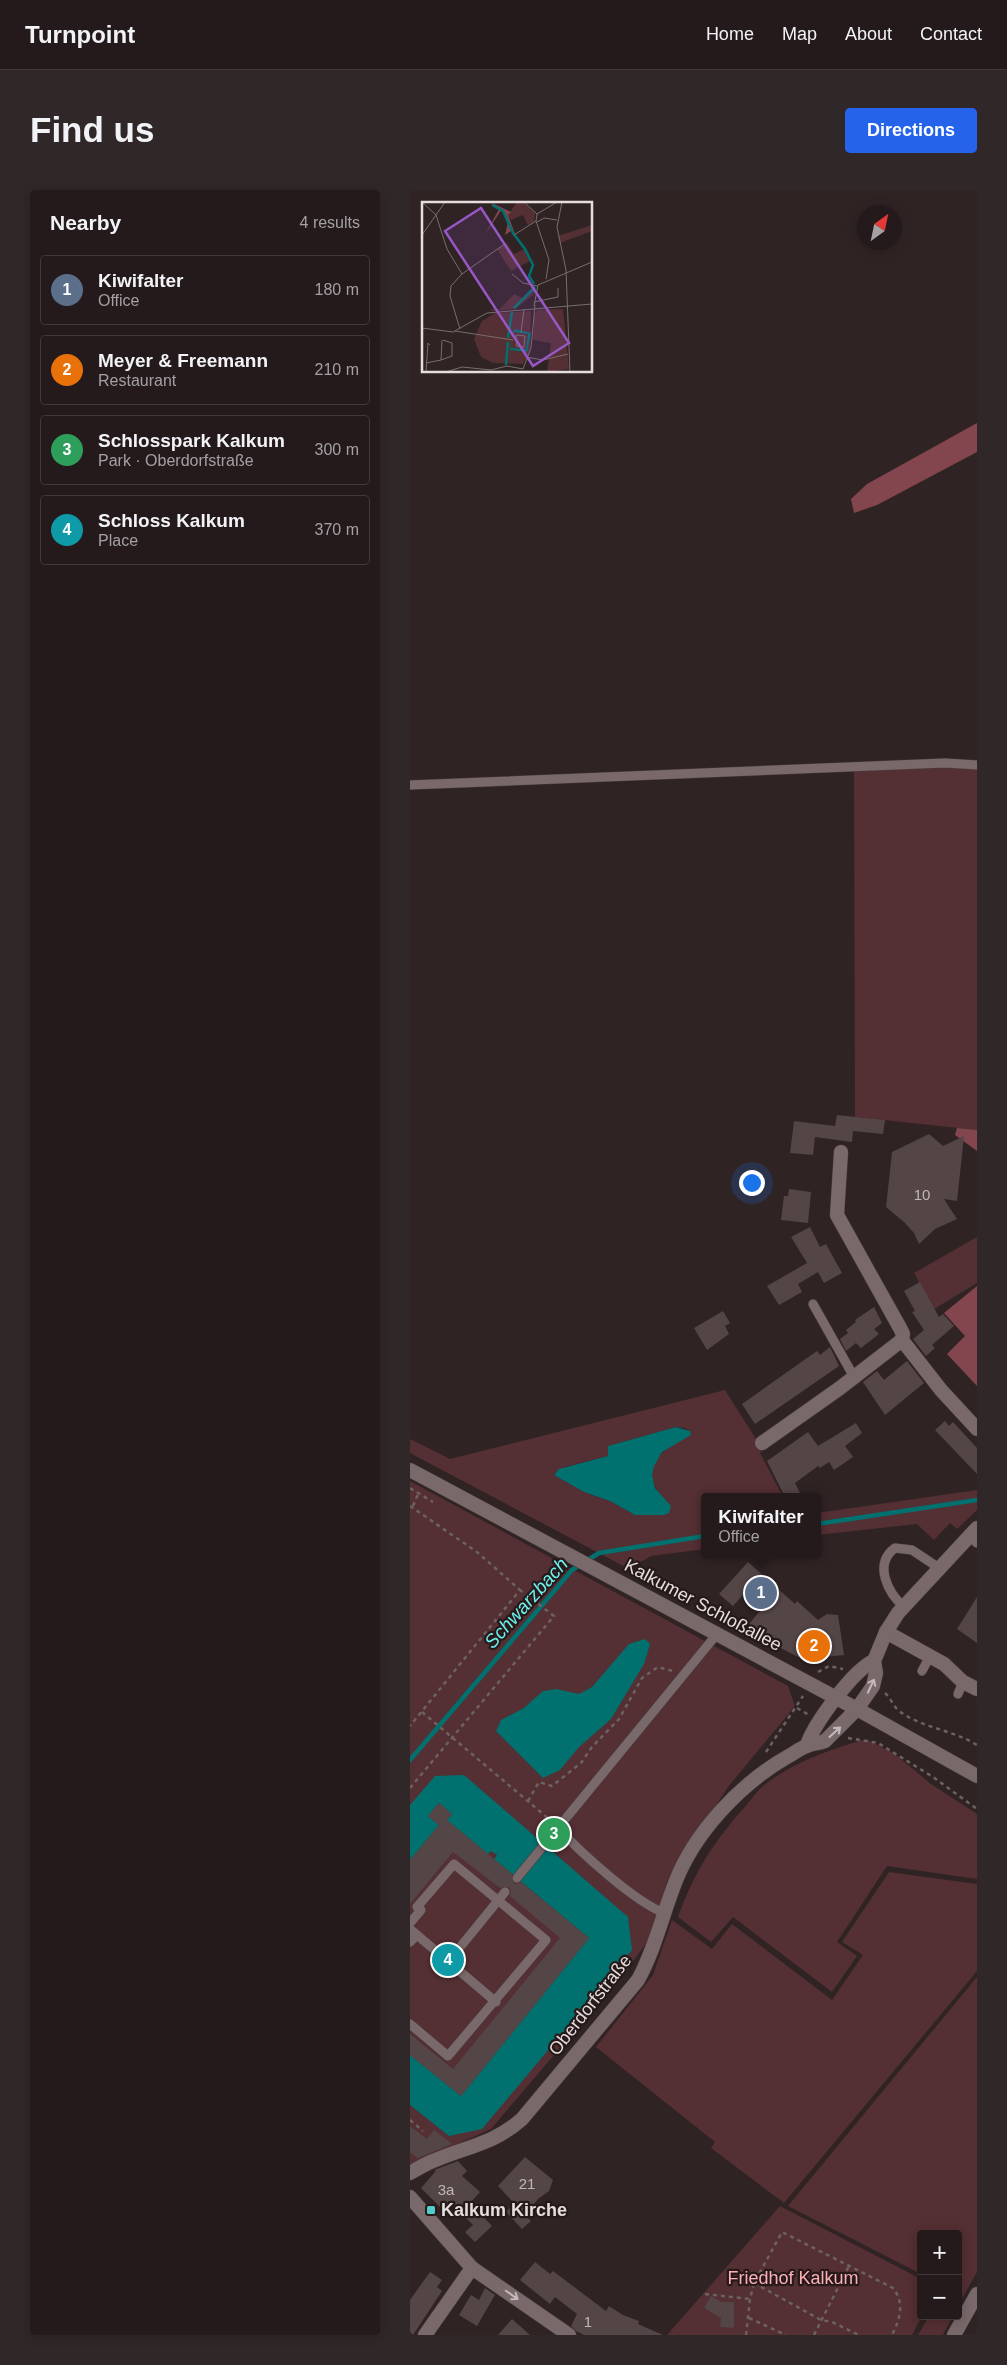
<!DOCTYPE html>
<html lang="en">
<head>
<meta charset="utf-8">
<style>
  body { margin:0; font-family:Arial,sans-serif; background:#302728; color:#f1f3f6 }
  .controls { position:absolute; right:15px; bottom:15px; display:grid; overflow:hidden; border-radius:5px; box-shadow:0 2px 12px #0003 }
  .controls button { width:45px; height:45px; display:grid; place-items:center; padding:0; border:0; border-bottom:1px solid #41383a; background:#241a1b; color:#f1f3f6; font:25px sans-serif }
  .compass { position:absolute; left:447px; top:15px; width:45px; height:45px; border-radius:50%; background:#241a1b; box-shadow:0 2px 12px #0003; rotate:33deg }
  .you { position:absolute; left:341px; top:992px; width:18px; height:18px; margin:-12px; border:4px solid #fff; border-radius:50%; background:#1a73e8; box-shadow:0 0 0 8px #1a73e833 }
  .badge { display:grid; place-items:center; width:32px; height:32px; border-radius:50%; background:#2563eb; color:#fff; font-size:16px; font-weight:700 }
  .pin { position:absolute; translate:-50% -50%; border:2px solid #fff; box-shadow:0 1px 5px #0006 }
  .popup { position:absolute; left:291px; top:1303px; width:120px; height:65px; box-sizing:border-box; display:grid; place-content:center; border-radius:5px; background:#241a1b; filter:drop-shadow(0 1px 4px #0005); font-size:16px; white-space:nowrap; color:#a3a1a3 }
  .popup b { font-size:19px; color:#f1f3f6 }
  .popup::after { content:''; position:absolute; left:50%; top:100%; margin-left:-10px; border:10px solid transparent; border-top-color:#241a1b }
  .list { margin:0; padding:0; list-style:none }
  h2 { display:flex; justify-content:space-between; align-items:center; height:65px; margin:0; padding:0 20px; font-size:21px }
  h2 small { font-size:16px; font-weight:400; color:#a3a1a3 }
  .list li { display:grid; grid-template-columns:32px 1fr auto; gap:15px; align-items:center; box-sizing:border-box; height:70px; margin:0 10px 10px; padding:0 10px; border:1px solid #41383a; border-radius:5px }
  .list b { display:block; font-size:19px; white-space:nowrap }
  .list p { margin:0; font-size:16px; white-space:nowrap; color:#a3a1a3 }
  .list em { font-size:16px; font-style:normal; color:#a3a1a3 }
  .map { position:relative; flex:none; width:567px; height:2145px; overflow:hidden; border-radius:5px }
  header { display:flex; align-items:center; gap:30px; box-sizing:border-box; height:70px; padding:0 25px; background:#241a1b; border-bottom:1px solid #41383a }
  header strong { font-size:24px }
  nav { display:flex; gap:28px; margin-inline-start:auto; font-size:18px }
  .intro { display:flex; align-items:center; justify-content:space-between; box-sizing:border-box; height:120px; padding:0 30px }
  h1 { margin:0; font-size:35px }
  .button { padding:12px 22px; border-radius:5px; background:#2563eb; color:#fff; font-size:18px; font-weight:700 }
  main { display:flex; gap:30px; padding:0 30px }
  aside { flex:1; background:#241a1b; border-radius:5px; box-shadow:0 2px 12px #0003 }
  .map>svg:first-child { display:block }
  .green { fill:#542f33; fill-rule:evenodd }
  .forest { fill:#83454e }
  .water { fill:#017170 }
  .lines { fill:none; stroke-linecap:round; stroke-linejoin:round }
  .stream { stroke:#017170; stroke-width:4.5 }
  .building { fill:#544546 }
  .service-casing { stroke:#493e3f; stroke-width:10 }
  .minor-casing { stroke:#493e3f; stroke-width:15 }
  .secondary-casing { stroke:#493e3f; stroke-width:15 }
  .path { stroke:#6d6162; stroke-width:2.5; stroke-dasharray:4 4; stroke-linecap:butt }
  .service { stroke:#79696b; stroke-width:9 }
  .minor { stroke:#79696b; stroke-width:14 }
  .secondary { stroke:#79696b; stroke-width:14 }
  .oneway { stroke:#c5babb }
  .poi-dot { fill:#53cdca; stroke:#26191a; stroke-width:2 }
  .labels { text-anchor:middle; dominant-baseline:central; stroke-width:4.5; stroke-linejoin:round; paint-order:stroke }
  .number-label { font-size:15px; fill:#c2b7b7 }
  .street-label { font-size:18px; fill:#e6dddd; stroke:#26191a }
  .poi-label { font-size:18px; font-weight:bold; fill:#e6dddd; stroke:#26191a; text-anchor:start }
  .park-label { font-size:18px; fill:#fdafb8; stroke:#26191a }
  .water-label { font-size:19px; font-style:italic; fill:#6defec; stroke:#26191a }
  .inset-river { fill:none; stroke:#017170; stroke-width:2.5 }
  .inset-road { fill:none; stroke:#796d6e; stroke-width:1 }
  .view { fill:#9658c6; fill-opacity:0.15; stroke:#9658c6; stroke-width:2.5 }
  .inset-edge { fill:none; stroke:#e6dddd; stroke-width:2.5 }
</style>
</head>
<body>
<header>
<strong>Turnpoint</strong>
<nav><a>Home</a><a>Map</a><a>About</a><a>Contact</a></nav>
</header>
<div class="intro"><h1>Find us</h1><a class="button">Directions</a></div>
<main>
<aside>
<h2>Nearby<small>4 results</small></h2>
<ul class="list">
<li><span class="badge" style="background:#5c6f8a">1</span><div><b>Kiwifalter</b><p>Office</p></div><em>180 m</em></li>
<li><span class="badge" style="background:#e8710a">2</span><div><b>Meyer &amp; Freemann</b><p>Restaurant</p></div><em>210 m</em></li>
<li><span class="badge" style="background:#2e9e5b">3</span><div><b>Schlosspark Kalkum</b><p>Park · Oberdorfstraße</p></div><em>300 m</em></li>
<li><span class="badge" style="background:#0f9aa8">4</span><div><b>Schloss Kalkum</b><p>Place</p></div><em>370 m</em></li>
</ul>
</aside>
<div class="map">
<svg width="567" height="2145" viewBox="0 0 567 2145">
  <rect width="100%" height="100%" fill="#302324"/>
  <!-- green -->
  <g class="green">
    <path d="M567 577V940L445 927 444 579Z"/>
    <path d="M567 1047V1093L524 1119 504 1083Z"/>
    <path d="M315 1200 353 1260 350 1263 373 1307H295V1359L241 1366 219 1379 0 1263V1249L40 1269ZM266 1237 275 1238 280 1241C258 1257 226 1276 251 1305L225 1325 200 1311 174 1302 144 1285 155 1277 198 1266V1256Z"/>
    <path d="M0 1291 378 1496 385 1516 318 1597 257 1692 239 1749 220 1776 81 1939 0 1975Z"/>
    <path d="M567 1300V1320L547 1339 540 1333 524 1350 507 1334 407 1345V1323Z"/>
    <path d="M456 1549 485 1564 521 1594 567 1624V1689L477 1676 427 1752 447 1766 422 1802 323 1727 301 1752 268 1727C283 1685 302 1654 332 1620 339 1613 345 1603 352 1597 380 1573 421 1559 456 1549Z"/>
    <path d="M479 1682 567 1694V1781L374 2013 301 1958 305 1952 186 1857 243 1785 262 1730 302 1759 322 1734 422 1810 453 1765 432 1752Z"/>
    <path d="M567 1787V2082L548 2116V2044H511V2084L378 2016Z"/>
    <path d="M370 2016 511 2089 512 2126 502 2145H257Z"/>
    <path d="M519 2126H543L533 2145H508Z"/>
  </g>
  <!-- forest -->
  <g class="forest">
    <path d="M567 233V262L467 315 444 323 441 309 457 294Z"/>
    <path d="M547 938 567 940V961L545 945Z"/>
    <path d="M567 1096V1196L537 1164 555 1146 534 1123Z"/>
  </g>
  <!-- water -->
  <g class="water">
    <path d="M266 1237 280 1241 281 1245 252 1262 244 1276 242 1285 245 1298 261 1316 259 1323 254 1325H225L200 1311 174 1302 144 1285 149 1279 198 1266V1256Z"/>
    <path d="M235 1449 240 1454 234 1474 201 1529 169 1557 150 1580 133 1588 86 1541 91 1530 114 1518 133 1501 146 1499 169 1504 182 1497 219 1454Z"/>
    <path d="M54 1585 218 1727 222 1760 72 1939 39 1946 0 1915V1865L51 1906 179 1748 84 1669 87 1665 81 1661 78 1664 37 1630 42 1624 29 1613 18 1626 29 1635 0 1670V1615L25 1586Z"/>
  </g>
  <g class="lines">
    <!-- stream -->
    <g class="stream">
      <path d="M407 1334 567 1310"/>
      <path d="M0 1570 162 1380 189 1363 295 1346"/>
    </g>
  </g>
  <!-- building -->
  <g class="building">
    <path d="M427 925 475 930 473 944 443 941 442 952 405 947 403 965 380 963 384 931 425 936Z"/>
    <path d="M519 944 533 956 554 946 547 1011 534 1009 547 1029 525 1039 509 1054 504 1043 495 1033 476 1017 482 962Z"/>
    <path d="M379 999 401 1002 398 1033 371 1030 374 1006H378Z"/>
    <path d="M400 1037 410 1057 416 1054 432 1083 414 1093 408 1082 388 1094 392 1102 369 1115 357 1096 397 1073 381 1047Z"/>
    <path d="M510 1092 529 1127 533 1124 544 1136 522 1155 525 1158 516 1166 503 1149 514 1140 502 1122 505 1121 494 1101Z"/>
    <path d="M464 1117 472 1133 464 1139 469 1144 451 1158 446 1153 436 1161 430 1149 438 1143 436 1140 446 1132 445 1130Z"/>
    <path d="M313 1121 320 1133 315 1136 319 1144 297 1160 284 1138Z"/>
    <path d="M420 1157 429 1176 345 1234 332 1214 407 1161 410 1165Z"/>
    <path d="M497 1171 514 1193 475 1225 453 1192 467 1181 474 1190Z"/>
    <path d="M535 1231 539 1236 543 1232 567 1258V1284L525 1240Z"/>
    <path d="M446 1233 452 1243 435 1256 443 1267 424 1280 419 1272 410 1278 408 1276 385 1293 392 1307H375L357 1271 398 1242 408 1256Z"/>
    <path d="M338 1372 385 1414 387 1411 408 1430 417 1424 428 1425 434 1465 392 1469 359 1452 339 1434 356 1414 338 1399 323 1416 309 1404Z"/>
    <path d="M567 1407V1453L547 1439Z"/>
    <path d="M29 1613 42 1624 37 1630 102 1684 103 1692 106 1694 111 1692 179 1748 51 1906 0 1865V1844L43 1879 150 1748 100 1706 101 1700 99 1697 90 1698 43 1662 0 1714V1670L29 1635 18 1626Z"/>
    <path d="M0 1936 17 1949 24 1940 42 1954 8 1968 0 1962Z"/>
    <path d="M115 1967 143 1990 139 2001 128 2009 115 2025 121 2031 112 2039 96 2022 104 2013 88 1996Z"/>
    <path d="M48 1971 57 1981 52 1986 70 2002 60 2013 82 2036 65 2052 55 2042 63 2035 39 2011 32 2019 11 1998 26 1981 24 1980Z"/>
    <path d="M125 2072 140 2084 143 2081 196 2121 199 2116 213 2125 229 2131 228 2134 253 2145H174L166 2141 161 2136 167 2124 145 2107 140 2114 110 2090Z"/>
    <path d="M20 2082 32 2090 27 2097 32 2101 3 2145H0V2110Z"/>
    <path d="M75 2098 85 2105 67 2136 49 2125 61 2105 69 2110Z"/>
    <path d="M301 2106 311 2112H324V2138L310 2137 311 2128 294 2118Z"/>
    <path d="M102 2129 120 2145H88Z"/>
  </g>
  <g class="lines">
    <!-- service casing -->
    <g class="service-casing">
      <g id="service">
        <path d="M0 595 535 573 567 575"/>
        <path d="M403 1114 444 1187"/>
        <path d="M559 1346 567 1353"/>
        <path d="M494 1417C478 1403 463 1374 485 1358L502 1360 529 1378"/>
        <path d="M512 1481 520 1466"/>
        <path d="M548 1504 553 1492"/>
        <path d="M148 1638C171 1663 224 1711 254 1723"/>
        <path d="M107 1688 307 1444"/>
        <path d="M0 1733 11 1720 7 1717 44 1674 136 1750 38 1866 0 1834"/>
        <path d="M0 1739 86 1812"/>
        <path d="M0 1752 7 1745"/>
        <path d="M38 1772 95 1702"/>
      </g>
    </g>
    <!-- minor casing -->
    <g class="minor-casing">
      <g id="minor">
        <path d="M431 962 427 1025 490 1138 493 1144 492 1150 531 1200 567 1239"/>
        <path d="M352 1253 430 1198 492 1150"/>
        <path d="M476 1442 534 1474 553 1492 567 1499"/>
        <path d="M397 1555C404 1534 443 1480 464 1471"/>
        <path d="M0 1983C9 1978 18 1972 28 1969 60 1956 85 1953 112 1929L228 1790C245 1759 252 1726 265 1693 284 1643 330 1594 377 1567 383 1564 390 1558 397 1556 403 1553 408 1554 415 1551L447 1519 463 1496 466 1483 464 1471 476 1442 488 1423 567 1338"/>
        <path d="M0 2007 62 2078 159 2145"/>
        <path d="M15 2145 62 2078"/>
        <path d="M544 2145 567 2104"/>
      </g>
    </g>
    <!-- secondary casing -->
    <g class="secondary-casing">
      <path id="secondary" d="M0 1280 447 1519 567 1586"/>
    </g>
    <!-- path -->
    <g class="path">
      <path d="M0 1298 23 1312"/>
      <path d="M0 1316 67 1362 110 1400 0 1536"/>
      <path d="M3 1316 8 1304"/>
      <path d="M408 1482 419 1476 433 1479"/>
      <path d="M475 1503C481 1508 483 1516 489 1521 512 1538 543 1540 567 1555"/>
      <path d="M387 1518 399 1525"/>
      <path d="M12 1522 139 1629"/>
      <path d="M438 1548 468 1553 523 1587 567 1619"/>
      <path d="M356 1562 393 1506"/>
      <path d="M0 1598 144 1426 110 1400"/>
      <path d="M118 1611 129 1592 142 1596 171 1573 182 1557 209 1529 232 1488 248 1477 263 1481"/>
      <path d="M0 1930 13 1941"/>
      <path d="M344 2093 411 2130 422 2132 449 2145"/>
      <path d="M295 2104 340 2109"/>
      <path d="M339 2128 376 2145"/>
      <path d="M336 2145 340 2109 344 2093 372 2042 483 2098C495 2113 490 2129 482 2145"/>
      <path d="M404 2145 439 2076"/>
    </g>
    <!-- service -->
    <use href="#service" class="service"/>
    <!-- minor -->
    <use href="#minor" class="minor"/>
    <!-- secondary -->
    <use href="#secondary" class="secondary"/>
  </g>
  <!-- one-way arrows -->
  <defs><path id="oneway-shaft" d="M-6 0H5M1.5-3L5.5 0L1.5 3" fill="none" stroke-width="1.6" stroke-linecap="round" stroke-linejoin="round" transform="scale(1.25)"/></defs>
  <g class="oneway">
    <use href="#oneway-shaft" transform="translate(461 1496) rotate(-65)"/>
    <use href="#oneway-shaft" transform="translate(425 1542) rotate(-42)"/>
    <use href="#oneway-shaft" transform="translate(102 2105) rotate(35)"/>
  </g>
  <!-- markers -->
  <rect class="poi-dot" x="16" y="2015" width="10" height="10" rx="2.5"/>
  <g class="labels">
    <!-- number labels -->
    <g class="number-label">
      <text x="512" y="1004">10</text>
      <text x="117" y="1993">21</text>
      <text x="36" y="1999">3a</text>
      <text x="178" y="2131">1</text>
    </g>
    <!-- street labels -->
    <g class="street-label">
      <text transform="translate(293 1415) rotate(28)">Kalkumer Schloßallee</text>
      <text transform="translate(180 1815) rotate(-52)">Oberdorfstraße</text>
    </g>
    <!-- poi labels -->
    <g class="poi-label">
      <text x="31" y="2020">Kalkum Kirche</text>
    </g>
    <!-- park labels -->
    <g class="park-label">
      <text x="383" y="2088">Friedhof Kalkum</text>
    </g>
    <!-- water labels -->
    <g class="water-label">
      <text transform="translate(116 1413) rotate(-48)">Schwarzbach</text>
    </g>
  </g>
  <!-- overview -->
  <g transform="translate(12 12)">
    <rect width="170" height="170" fill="#302324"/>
    <path d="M95 0H101L113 11 112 20 106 23 101 13 89 18 86 13ZM170 23V29L138 41 136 34ZM85 41 92 52 102 47 100 44 108 59 89 69 75 47ZM113 85V89L111 93 93 107 71 109 68 107H78L92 92 102 97ZM141 107 147 167 125 170 129 141 111 138 112 113 115 108ZM109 109 108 148 101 162 71 161 59 155 52 137 60 119 73 111Z" fill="#542f33"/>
    <path d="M68 0 89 10 86 13 93 32 89 29 83 33 86 20 80 7 64 31 77 7Z" fill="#83454e"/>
    <path d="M92 127 109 131 105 150 88 148ZM91 130 106 132 104 147 89 146Z" fill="#017170" fill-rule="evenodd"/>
    <path class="inset-river" d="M70 3 81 9 91 31 103 47 111 63 107 74 112 82M92 106 113 85M86 136 90 110M84 163 86 140"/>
    <path class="inset-road" d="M0 0 14 13 25 47 40 72M102 0 115 12M140 0 135 25 144 68 148 170M115 12 135 0M114 19 127 58 124 77M115 20 122 16 135 18M0 33 23 0M92 33 114 19 115 12M90 72 101 81 115 84M112 100 136 95V86M112 104 116 83 170 60M0 126 31 130 65 111 170 102M38 127 28 94 29 84 40 72 84 41M33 129 91 138M99 131 102 107M94 139V133L103 134 102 145 94 144 95 139M104 155 121 158 146 152M19 158 30 154V141L21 138M4 161 19 158 20 138M4 170 6 141 8 143M24 170 40 165 69 168 85 164 101 167 109 146 113 103"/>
    <path class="view" d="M59 6 147 141 111 164 23 29Z"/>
    <rect width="170" height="170" class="inset-edge"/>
  </g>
</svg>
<div class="controls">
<button>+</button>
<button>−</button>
</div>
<svg class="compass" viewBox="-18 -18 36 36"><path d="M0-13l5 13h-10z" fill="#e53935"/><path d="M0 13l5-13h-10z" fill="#a3a1a3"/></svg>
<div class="you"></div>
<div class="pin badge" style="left:351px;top:1403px;background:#5c6f8a">1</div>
<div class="popup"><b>Kiwifalter</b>Office</div>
<div class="pin badge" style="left:404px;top:1456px;background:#e8710a">2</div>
<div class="pin badge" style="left:144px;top:1644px;background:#2e9e5b">3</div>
<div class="pin badge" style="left:38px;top:1770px;background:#0f9aa8">4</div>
</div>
</main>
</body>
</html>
